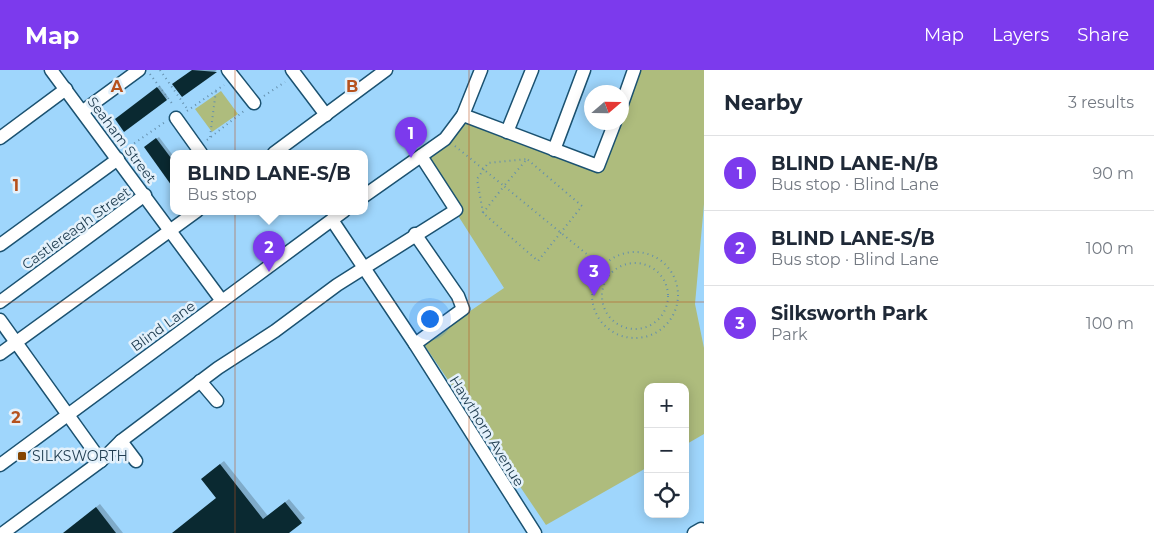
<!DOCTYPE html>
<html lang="en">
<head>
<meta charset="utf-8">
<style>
  body { margin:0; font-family:Montserrat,sans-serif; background:#f2f2f3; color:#1f2937 }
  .controls { position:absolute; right:15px; bottom:15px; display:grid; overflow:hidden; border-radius:10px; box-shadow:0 2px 12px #0003 }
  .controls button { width:45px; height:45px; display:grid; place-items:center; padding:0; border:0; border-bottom:1px solid #e0e1e3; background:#fff; color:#1f2937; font:25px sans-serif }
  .compass { position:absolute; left:584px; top:15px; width:45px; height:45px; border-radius:50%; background:#fff; box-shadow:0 2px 12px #0003; rotate:70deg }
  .you { position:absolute; left:429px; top:248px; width:18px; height:18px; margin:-12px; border:4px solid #fff; border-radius:50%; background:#1a73e8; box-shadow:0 0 0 8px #1a73e833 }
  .badge { display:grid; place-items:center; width:32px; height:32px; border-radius:50%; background:#7c3aed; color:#fff; font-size:16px; font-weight:700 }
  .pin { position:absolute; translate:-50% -41px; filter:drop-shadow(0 1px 2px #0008) }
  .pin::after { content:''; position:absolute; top:26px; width:18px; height:15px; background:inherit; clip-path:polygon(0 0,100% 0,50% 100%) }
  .popup { position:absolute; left:170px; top:80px; width:198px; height:65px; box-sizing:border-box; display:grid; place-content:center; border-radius:10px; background:#fff; filter:drop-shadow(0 1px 4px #0005); font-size:16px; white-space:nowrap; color:#747a83 }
  .popup b { font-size:19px; color:#1f2937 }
  .popup::after { content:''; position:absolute; left:50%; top:100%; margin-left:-10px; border:10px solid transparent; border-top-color:#fff }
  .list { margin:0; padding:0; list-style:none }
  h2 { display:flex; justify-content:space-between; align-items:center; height:65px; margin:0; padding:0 20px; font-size:21px }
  h2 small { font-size:16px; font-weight:400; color:#747a83 }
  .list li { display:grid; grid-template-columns:32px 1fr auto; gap:15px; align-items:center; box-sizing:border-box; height:75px; padding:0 20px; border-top:1px solid #e0e1e3 }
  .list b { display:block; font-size:19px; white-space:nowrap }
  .list p { margin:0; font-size:16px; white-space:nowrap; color:#747a83 }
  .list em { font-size:16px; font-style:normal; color:#747a83 }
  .icon { flex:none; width:28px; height:28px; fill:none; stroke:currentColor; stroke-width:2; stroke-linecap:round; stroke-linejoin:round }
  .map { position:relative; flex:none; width:704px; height:463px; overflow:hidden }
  header { display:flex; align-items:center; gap:30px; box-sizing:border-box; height:70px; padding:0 25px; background:#7c3aed; color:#fff }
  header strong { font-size:24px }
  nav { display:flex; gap:28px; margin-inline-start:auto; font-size:18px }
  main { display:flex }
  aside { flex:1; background:#fff }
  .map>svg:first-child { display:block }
  .green { fill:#aebc7d }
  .shadow { fill:#0003 }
  .building { fill:#0a2931 }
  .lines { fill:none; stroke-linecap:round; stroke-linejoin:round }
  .minor-casing { stroke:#1b5271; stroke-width:15 }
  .path { stroke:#648fac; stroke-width:2; stroke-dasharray:1 4; stroke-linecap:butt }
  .minor { stroke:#fff; stroke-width:12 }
  .grid { fill:none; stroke:#b6521e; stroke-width:1; stroke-opacity:0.55 }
  .poi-dot { fill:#834502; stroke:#e4f1fb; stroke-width:2 }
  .labels { text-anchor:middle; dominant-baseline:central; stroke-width:5; stroke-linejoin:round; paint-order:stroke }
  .street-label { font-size:14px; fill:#223f52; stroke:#e4f1fb }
  .poi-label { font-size:14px; fill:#223f52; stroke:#e4f1fb; text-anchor:start }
  .grid-label { font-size:16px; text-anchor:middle; font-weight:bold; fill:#b6521e; stroke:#e4f1fb; stroke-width:5; stroke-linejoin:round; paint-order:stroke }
</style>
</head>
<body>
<header>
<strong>Map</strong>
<nav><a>Map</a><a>Layers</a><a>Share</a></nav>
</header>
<main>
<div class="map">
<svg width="704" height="463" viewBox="0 0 704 463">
  <rect width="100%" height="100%" fill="#9fd6fc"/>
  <!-- green -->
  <g class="green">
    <path d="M632 0H704V134L695 234 704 278V364L685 375V317H648V397L546 455 423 273 504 218 457 144 425 87 463 45 600 101 616 53 622 52V34Z"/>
    <path d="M221 21 238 44 212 62 195 39Z"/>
  </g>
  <!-- shadow -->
  <g class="shadow">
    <path d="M193 0H217L182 25 176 12Z"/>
    <path d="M160 16 168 27 166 29 119 47Z"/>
    <path d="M159 67 174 87V116L148 75Z"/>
    <path d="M224 391 268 446 289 429 305 448 287 463H173L218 428 206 405Z"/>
    <path d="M100 434 123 463H64Z"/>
  </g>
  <!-- building -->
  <g class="building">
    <path d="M192 0 217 2 182 27 172 14Z"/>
    <path d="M157 17 167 30 124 62 115 49Z"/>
    <path d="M156 68 174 92V119L144 77Z"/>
    <path d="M220 394 263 449 285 432 302 453 289 463H172L216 428 201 409Z"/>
    <path d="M96 437 116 463H63Z"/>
  </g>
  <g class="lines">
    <!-- minor casing -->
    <g class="minor-casing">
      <g id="minor">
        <path d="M51 0 222 231"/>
        <path d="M228 0 254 33"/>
        <path d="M292 0 326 45"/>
        <path d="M622 34 634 0"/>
        <path d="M83 41 139 0"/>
        <path d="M463 45 598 96 615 52"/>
        <path d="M176 48 201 83"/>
        <path d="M507 62 532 0"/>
        <path d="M0 68 66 19"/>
        <path d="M554 80 584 0"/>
        <path d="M274 83 386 0"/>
        <path d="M364 126 445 69 463 45 481 0"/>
        <path d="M332 150 415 274 535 463"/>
        <path d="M0 175 118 89"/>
        <path d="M0 232 145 125"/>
        <path d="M0 250 101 391"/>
        <path d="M415 274 463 239 458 226 415 164"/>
        <path d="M0 284 197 141"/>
        <path d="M200 311 217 331"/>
        <path d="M121 371 136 391"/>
        <path d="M0 395 344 141"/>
        <path d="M3 463 101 391 121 371 218 298 275 261 337 215 456 140 421 86"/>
        <path d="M694 463 701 459 703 463"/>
      </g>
    </g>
    <!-- path -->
    <g class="path">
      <path d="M160 0 188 40"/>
      <path d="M150 4 174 36"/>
      <path d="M264 26 285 12"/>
      <path d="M187 41 224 15"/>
      <path d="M210 67 216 20"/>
      <path d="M207 70 244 41"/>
      <path d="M455 76 504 116 527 89 582 136 538 191 483 143 477 109 488 93 527 89"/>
      <path d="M126 79 165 52"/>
      <path d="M483 143 504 116 611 204"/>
      <circle cx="635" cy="225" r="43"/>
      <circle cx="635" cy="226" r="33"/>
    </g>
    <!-- minor -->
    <use href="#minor" class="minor"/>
  </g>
  <!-- grid -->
  <path class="grid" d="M235 0V463M469 0V463M0 232H704"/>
  <!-- markers -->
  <rect class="poi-dot" x="17" y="381" width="10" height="10" rx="2.5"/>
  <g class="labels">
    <!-- street labels -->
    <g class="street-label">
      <text transform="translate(122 70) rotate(53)">Seaham Street</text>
      <text transform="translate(76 158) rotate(-36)">Castlereagh Street</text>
      <text transform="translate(163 256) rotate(-36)">Blind Lane</text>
      <text transform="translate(487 361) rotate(58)">Hawthorn Avenue</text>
    </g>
    <!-- poi labels -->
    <g class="poi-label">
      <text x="32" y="386">SILKSWORTH</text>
    </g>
  </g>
  <g class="grid-label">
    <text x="117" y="22">A</text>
    <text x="352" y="22">B</text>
    <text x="16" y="121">1</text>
    <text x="16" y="353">2</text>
  </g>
</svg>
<div class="controls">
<button>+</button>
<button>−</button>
<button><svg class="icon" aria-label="locate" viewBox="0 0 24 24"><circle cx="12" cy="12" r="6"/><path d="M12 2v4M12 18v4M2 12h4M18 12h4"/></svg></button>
</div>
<svg class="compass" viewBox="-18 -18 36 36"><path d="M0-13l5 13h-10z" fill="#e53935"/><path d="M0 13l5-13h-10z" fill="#747a83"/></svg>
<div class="you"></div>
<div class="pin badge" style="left:411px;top:88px">1</div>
<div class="pin badge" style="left:269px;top:202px">2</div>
<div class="popup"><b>BLIND LANE-S/B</b>Bus stop</div>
<div class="pin badge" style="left:594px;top:226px">3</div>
</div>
<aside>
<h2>Nearby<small>3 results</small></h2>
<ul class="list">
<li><span class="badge">1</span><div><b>BLIND LANE-N/B</b><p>Bus stop · Blind Lane</p></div><em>90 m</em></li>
<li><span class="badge">2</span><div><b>BLIND LANE-S/B</b><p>Bus stop · Blind Lane</p></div><em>100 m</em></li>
<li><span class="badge">3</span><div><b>Silksworth Park</b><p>Park</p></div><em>100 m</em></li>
</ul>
</aside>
</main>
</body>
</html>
